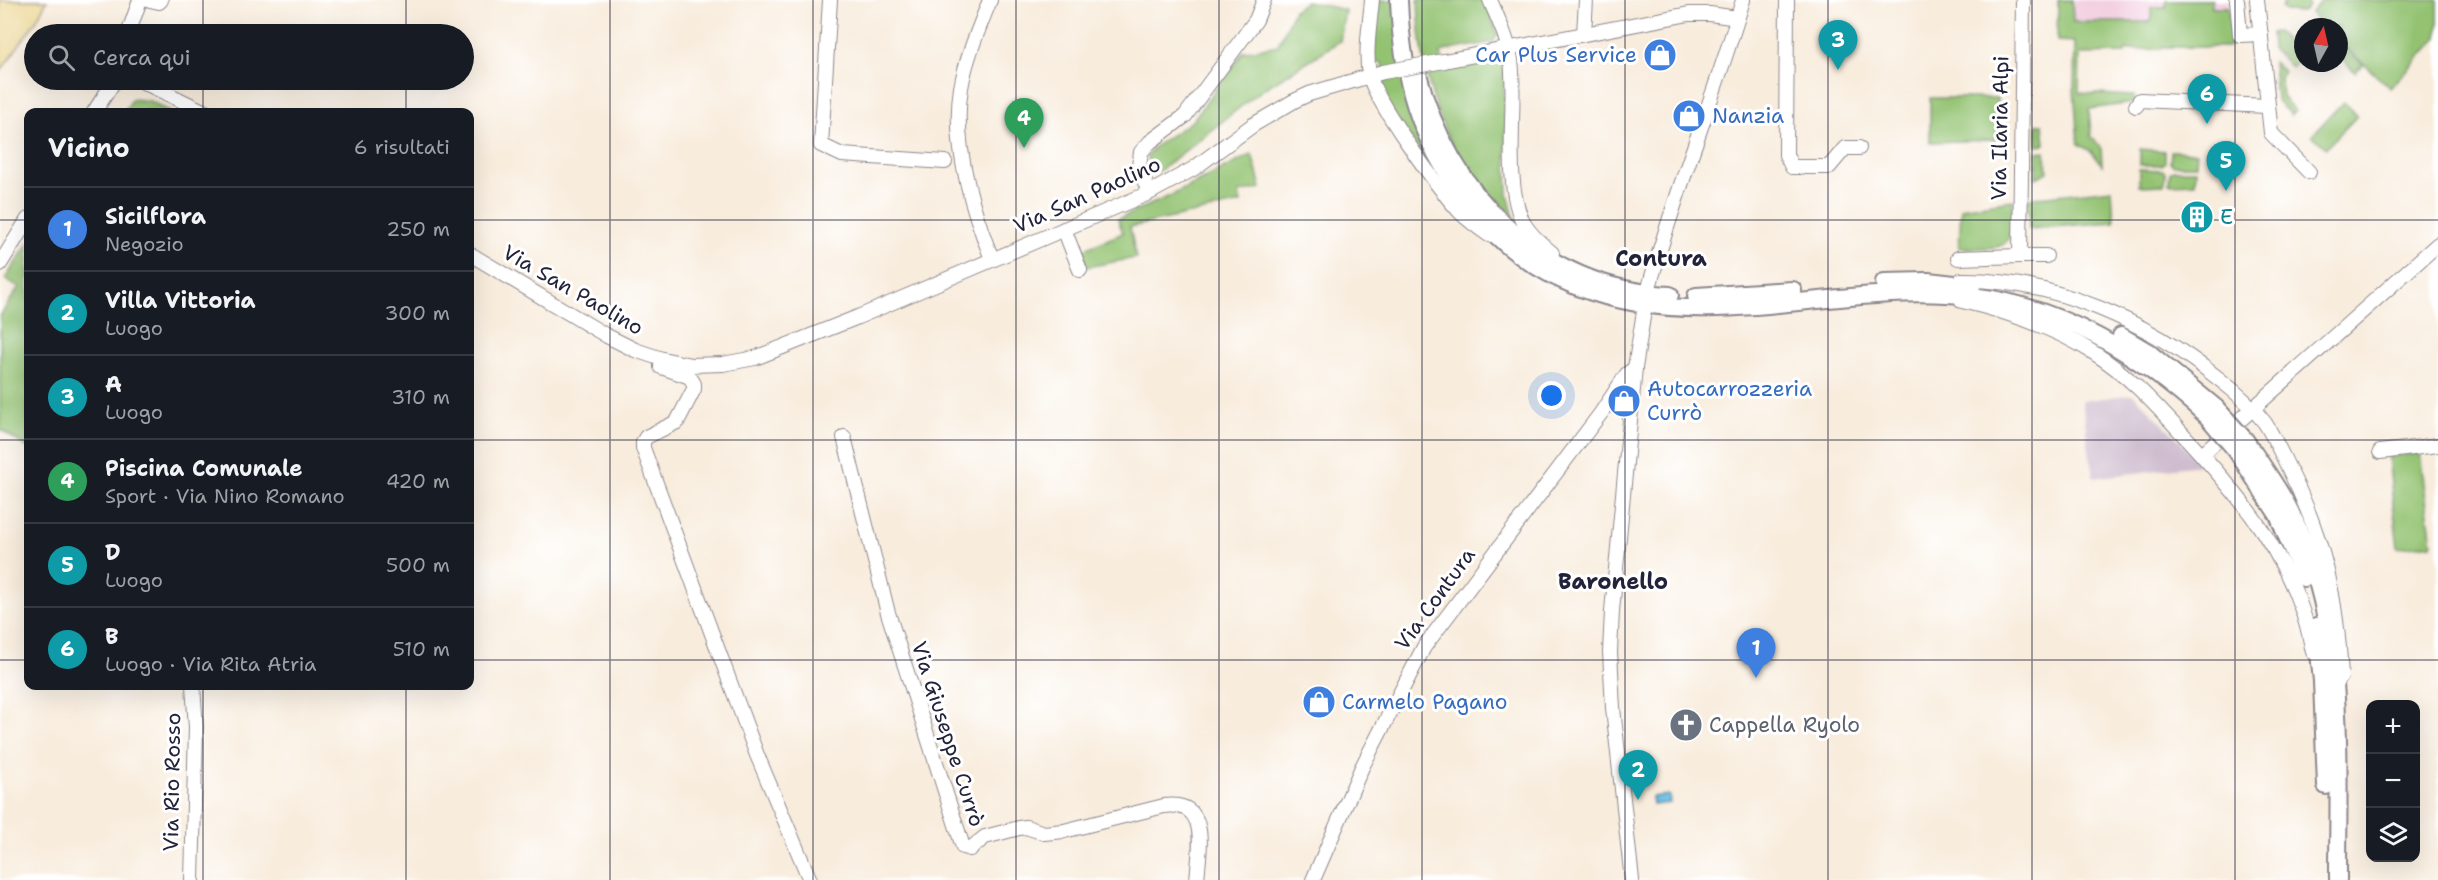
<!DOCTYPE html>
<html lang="it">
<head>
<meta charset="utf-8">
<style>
  body { margin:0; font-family:"Shantell Sans",sans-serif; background:#242831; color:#f1f3f6 }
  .controls { position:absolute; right:18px; bottom:18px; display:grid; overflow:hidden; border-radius:12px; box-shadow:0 6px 24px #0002 }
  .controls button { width:54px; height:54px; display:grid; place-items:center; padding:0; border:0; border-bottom:2px solid #363941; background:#171b24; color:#f1f3f6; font:30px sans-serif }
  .compass { position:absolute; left:2294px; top:18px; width:54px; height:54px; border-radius:50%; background:#171b24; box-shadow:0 6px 24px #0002; rotate:8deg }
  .you { position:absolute; left:1552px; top:396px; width:21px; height:21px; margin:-15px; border:4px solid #fff; border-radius:50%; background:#1a73e8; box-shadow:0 0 0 9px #1a73e833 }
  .badge { display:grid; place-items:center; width:39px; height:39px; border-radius:50%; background:#0f766e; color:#fff; font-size:20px; font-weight:700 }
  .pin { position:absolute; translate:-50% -50px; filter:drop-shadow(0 2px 3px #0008) }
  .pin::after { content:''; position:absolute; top:32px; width:21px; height:18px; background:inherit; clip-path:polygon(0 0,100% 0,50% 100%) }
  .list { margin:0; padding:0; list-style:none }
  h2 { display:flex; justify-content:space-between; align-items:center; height:78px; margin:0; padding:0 24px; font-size:26px }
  h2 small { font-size:20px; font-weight:400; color:#9ea1a6 }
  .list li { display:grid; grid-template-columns:39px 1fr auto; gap:18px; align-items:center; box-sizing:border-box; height:84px; padding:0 24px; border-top:2px solid #363941 }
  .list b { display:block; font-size:22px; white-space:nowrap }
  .list p { margin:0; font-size:20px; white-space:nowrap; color:#9ea1a6 }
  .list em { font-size:20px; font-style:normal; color:#9ea1a6 }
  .icon { flex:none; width:33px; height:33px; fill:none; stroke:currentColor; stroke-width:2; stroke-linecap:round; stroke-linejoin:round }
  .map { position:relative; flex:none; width:2438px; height:880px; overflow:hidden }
  .search { position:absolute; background:#171b24; box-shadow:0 6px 24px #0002; left:24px; top:24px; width:450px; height:66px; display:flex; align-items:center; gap:15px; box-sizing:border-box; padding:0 21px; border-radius:33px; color:#9ea1a6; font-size:22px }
  .panel { position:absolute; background:#171b24; box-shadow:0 6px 24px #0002; left:24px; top:108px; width:450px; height:582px; border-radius:12px }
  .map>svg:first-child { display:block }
  .built { fill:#f3cfe0 }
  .industrial { fill:#cfbdcf }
  .green { fill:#93c271; stroke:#5a7256; stroke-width:1.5 }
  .sand { fill:#eeda9e; stroke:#887e6c; stroke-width:1.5 }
  .water { fill:#66bde3; stroke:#44708f; stroke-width:1.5 }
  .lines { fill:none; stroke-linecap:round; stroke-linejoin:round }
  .minor-casing { stroke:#8d878c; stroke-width:16 }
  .major-casing { stroke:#8d878c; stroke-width:20 }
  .minor { stroke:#fff; stroke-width:14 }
  .major { stroke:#fff; stroke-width:16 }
  .minor-bridge-casing { stroke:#8d878c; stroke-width:16; stroke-linecap:butt }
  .major-bridge-casing { stroke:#8d878c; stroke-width:20; stroke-linecap:butt }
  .minor-bridge { stroke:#fff; stroke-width:14 }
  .major-bridge { stroke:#fff; stroke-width:16 }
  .grid { fill:none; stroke:#22223b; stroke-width:1.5; stroke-opacity:0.55 }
  .labels { text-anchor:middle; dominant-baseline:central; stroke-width:6; stroke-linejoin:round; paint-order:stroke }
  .shop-label { font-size:21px; fill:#366cbe; stroke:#fff; text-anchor:start }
  .street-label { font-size:21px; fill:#22223b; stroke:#fff }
  .culture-label { font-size:21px; fill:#0d838f; stroke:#fff; text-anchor:start }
  .worship-label { font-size:21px; fill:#5b616d; stroke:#fff; text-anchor:start }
  .neighbourhood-label { font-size:22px; font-weight:bold; fill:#22223b; stroke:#fff }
</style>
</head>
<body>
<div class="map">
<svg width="2438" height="880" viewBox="0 0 2438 880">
  <rect width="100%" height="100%" fill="#fff"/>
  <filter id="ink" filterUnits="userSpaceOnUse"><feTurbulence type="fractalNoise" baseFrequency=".0167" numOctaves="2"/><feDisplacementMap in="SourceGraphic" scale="12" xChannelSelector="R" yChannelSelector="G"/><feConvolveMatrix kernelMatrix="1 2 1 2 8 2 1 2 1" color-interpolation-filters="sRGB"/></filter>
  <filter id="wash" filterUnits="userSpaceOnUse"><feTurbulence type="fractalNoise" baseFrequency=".008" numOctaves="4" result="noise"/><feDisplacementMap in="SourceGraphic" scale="24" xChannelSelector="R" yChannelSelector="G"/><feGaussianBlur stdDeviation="1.35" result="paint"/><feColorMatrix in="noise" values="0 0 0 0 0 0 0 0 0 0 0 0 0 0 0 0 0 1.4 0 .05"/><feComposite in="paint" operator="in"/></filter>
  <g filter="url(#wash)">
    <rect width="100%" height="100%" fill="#f8ecdc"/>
    <!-- built -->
    <path class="built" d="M2058 0H2228L2231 44 2057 41Z"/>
    <!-- industrial -->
    <path class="industrial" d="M2133 394 2178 439 2200 465 2093 478 2082 401Z"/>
    <!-- green -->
    <g class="green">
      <path d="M1378 0H1393L1451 196 1385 102 1380 86 1385 82 1382 63 1375 62 1374 53Z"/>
      <path d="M1418 0H1484L1498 34 1493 42 1444 51 1441 53 1444 69 1448 70 1503 58 1508 195 1516 225C1507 216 1496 207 1487 196 1439 142 1420 71 1418 0Z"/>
      <path d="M2058 0H2072L2073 22H2148L2151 19V7H2166V0H2212V7H2228L2231 44 2228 47H2162L2161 49 2126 50 2125 53 2080 54 2079 93 2134 96 2133 103 2089 109 2091 137 2101 147 2102 165 2091 151 2078 144 2074 88 2075 42 2057 41Z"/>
      <path d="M2288 0H2304L2309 5 2302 12 2285 11 2281 7Z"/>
      <path d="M2323 0H2438V38L2390 88 2341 43 2363 65 2355 72 2339 56V27H2324L2310 13Z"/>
      <path d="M1306 1 1345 10 1340 41 1262 90 1158 172 1151 168 1147 157 1154 147 1193 120 1243 52 1278 45 1294 10Z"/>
      <path d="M2277 32 2303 57 2292 68 2272 49 2271 33Z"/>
      <path d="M2273 62 2284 72 2280 76 2282 97 2295 111 2291 115 2276 101Z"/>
      <path d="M1930 98H1997V140L1930 142Z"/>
      <path d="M132 99 150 101 171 112H124Z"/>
      <path d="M2343 102 2357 116 2326 148 2312 135Z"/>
      <path d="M2037 124H2043L2045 144 2037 145Z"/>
      <path d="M2140 149 2165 151V162L2162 165H2140Z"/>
      <path d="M2045 151 2048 172 2036 178 2037 152Z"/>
      <path d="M2171 151 2197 152 2196 165H2173L2170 162Z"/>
      <path d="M1252 154 1261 188 1239 193 1241 203 1130 227 1136 258 1087 267 1080 251 1123 233 1118 219 1172 195Z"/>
      <path d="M2139 169 2162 170 2165 172 2164 185 2139 186Z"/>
      <path d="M2174 170H2196L2195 183 2169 184 2170 172Z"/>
      <path d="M2112 189 2114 222 2029 229V198Z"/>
      <path d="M2013 200C2012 253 2008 248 1959 248L1961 208Z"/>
      <path d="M28 244V448L0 429V316L19 287 5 279Z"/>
      <path d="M2420 453 2432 544 2398 548 2388 457Z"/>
    </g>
    <!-- sand -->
    <path class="sand" d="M0 0H47L36 21 0 72Z"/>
    <!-- water -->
    <path class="water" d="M1669 795 1670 803 1653 805 1652 797Z"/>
  </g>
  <g filter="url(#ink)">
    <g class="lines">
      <!-- minor casing -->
      <g class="minor-casing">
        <g id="minor">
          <path d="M150 0 159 2 161 0"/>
          <path d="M830 0 821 145 842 155 945 162"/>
          <path d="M990 0C979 28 966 58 961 88 952 142 972 209 992 259"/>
          <path d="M1372 0C1370 23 1365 51 1369 74 1375 102 1439 189 1460 212 1469 221 1479 228 1489 235"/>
          <path d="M1490 0C1498 19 1508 39 1511 60 1517 106 1503 179 1522 220 1528 233 1541 244 1552 253"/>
          <path d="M1787 0 1786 155 1792 167H1829L1845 148H1859"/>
          <path d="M2237 0 2240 35 2261 34"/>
          <path d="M2257 0 2271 133 2309 172"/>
          <path d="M1584 33 1586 0"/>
          <path d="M128 34 140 0"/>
          <path d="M1444 61 1689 14H1710L1737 18"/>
          <path d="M139 80 205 112"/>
          <path d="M2136 106 2140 100 2267 106"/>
          <path d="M94 112 115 80"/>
          <path d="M1149 193 1139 166 1141 152 1150 142 1185 116 1256 20 1264 0"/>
          <path d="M1064 229 1080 270"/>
          <path d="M470 254 607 336 635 350 662 359 691 365 723 364 755 358 858 317 1149 193 1193 169 1253 125 1294 101 1309 94 1383 72"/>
          <path d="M2020 256H2046"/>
          <path d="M1958 258 2020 256 2023 0"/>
          <path d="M0 264 28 219"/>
          <path d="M1961 280C2054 279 2148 322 2219 379 2236 392 2252 406 2265 423 2274 437 2281 453 2288 467 2324 538 2337 598 2341 677"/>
          <path d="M1650 284C1676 188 1715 96 1743 0"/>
          <path d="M1962 301C2009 312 2054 327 2094 353 2126 373 2152 401 2178 429 2240 495 2296 560 2313 652"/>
          <path d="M662 359 661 367 690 377 694 384V389L677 422 646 437 643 442V448L757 755 810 880"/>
          <path d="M844 437 888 613 963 847 970 849 985 837 1019 828 1026 827 1044 833 1064 831 1164 806C1211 800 1199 850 1197 880"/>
          <path d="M2380 452 2438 445"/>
          <path d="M2202 454 2438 244"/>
          <path d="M192 880 196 727 193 686"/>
          <path d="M1313 880 1362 767 1424 647 1601 413 1627 374 1635 368"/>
          <path d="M1632 880 1613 708 1610 652 1612 611 1635 368 1644 311"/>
        </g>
      </g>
      <!-- major casing -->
      <g class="major-casing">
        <g id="major">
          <path d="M1399 0C1402 81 1418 136 1466 201 1526 283 1617 311 1716 308 1803 306 1883 286 1972 296 2064 307 2140 355 2207 416"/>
          <path d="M1418 74C1448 194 1541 289 1670 295"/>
          <path d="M1884 282 1928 281 1972 286"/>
          <path d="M1696 296 1793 290"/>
          <path d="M2121 336 2148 352 2216 408"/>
          <path d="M2245 440C2260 462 2275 483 2287 505 2348 620 2338 755 2338 880"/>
          <path d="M2236 450 2278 515 2304 578"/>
          <path d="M2316 626 2322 681 2326 786"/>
        </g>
      </g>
      <!-- minor -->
      <use href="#minor" class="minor"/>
      <!-- major -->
      <use href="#major" class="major"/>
      <!-- minor-bridge casing -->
      <g class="minor-bridge-casing">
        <path id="minor-bridge" d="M1383 72 1444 61"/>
      </g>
      <!-- major-bridge casing -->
      <g class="major-bridge-casing">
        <g id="major-bridge">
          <path d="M2216 408 2245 440"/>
          <path d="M2207 416 2236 450"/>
        </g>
      </g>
      <!-- minor-bridge -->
      <use href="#minor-bridge" class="minor-bridge"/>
      <!-- major-bridge -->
      <use href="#major-bridge" class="major-bridge"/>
    </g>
  </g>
  <!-- grid -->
  <path class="grid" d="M203 0V34M406 0V34M610 0V880M813 0V880M1016 0V880M1219 0V880M1422 0V880M1625 0V880M1828 0V880M2032 0V880M2235 0V880M203 80V112M406 80V112M0 220H28M470 220H2438M0 440H28M470 440H2438M0 660H28M470 660H2438M203 686V880M406 686V880"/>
  <!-- icons -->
  <defs>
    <g id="shop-disc" transform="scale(1.725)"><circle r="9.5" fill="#3f7fe0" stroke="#fff"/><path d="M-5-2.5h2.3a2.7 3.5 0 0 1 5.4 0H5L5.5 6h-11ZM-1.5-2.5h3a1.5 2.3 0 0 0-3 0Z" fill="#fff"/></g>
    <g id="building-disc" transform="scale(1.725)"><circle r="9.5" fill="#0f9aa8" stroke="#fff"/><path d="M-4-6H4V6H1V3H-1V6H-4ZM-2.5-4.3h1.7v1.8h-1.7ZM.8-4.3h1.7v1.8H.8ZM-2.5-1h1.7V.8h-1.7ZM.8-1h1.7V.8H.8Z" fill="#fff"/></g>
    <g id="church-disc" transform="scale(1.725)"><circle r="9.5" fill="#6b7280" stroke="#fff"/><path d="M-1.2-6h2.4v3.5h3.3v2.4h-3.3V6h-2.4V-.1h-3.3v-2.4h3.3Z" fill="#fff"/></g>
  </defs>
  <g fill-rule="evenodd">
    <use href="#shop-disc" x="1660" y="55"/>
    <use href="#shop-disc" x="1689" y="116"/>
    <use href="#building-disc" x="2197" y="217"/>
    <use href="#shop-disc" x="1624" y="401"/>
    <use href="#shop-disc" x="1319" y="702"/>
    <use href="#church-disc" x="1686" y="725"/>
  </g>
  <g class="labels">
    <!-- shop labels -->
    <g class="shop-label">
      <text x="1637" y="55" text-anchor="end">Car Plus Service</text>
      <text x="1712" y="116">Nanzia</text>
      <text x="1647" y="389">Autocarrozzeria<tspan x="1647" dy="24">Currò</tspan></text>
      <text x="1342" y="702">Carmelo Pagano</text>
    </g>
    <!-- street labels -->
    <g class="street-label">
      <text transform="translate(2000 128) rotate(-89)">Via Ilaria Alpi</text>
      <text transform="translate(1087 195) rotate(-24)">Via San Paolino</text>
      <text transform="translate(573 290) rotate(30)">Via San Paolino</text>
      <text transform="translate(1435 599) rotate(-54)">Via Contura</text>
      <text transform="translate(948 734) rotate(72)">Via Giuseppe Currò</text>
      <text transform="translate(172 782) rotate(-89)">Via Rio Rosso</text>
    </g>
    <!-- culture labels -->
    <g class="culture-label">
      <text x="2220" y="217">E</text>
    </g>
    <!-- worship labels -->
    <g class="worship-label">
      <text x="1709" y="725">Cappella Ryolo</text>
    </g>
    <!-- neighbourhood labels -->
    <g class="neighbourhood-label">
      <text x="1661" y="258">Contura</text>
      <text x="1613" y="581">Baronello</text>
    </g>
  </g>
</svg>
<div class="controls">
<button>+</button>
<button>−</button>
<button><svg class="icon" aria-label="layers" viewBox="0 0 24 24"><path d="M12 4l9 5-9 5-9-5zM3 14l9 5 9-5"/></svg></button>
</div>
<svg class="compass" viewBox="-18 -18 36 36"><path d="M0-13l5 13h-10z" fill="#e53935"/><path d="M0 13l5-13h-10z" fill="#9ea1a6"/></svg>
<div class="you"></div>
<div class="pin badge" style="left:1756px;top:678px;background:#3f7fe0">1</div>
<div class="pin badge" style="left:1638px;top:800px;background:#0f9aa8">2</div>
<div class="pin badge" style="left:1838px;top:70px;background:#0f9aa8">3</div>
<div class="pin badge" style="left:1024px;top:148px;background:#2e9e5b">4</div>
<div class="pin badge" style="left:2226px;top:191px;background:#0f9aa8">5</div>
<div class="pin badge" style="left:2207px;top:124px;background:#0f9aa8">6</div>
<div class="search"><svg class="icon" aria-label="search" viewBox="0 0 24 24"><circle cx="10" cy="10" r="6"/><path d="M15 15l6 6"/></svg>Cerca qui</div>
<section class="panel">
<h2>Vicino<small>6 risultati</small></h2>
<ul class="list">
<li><span class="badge" style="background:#3f7fe0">1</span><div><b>Sicilflora</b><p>Negozio</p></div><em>250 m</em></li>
<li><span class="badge" style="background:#0f9aa8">2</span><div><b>Villa Vittoria</b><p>Luogo</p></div><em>300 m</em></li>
<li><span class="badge" style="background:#0f9aa8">3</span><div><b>A</b><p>Luogo</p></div><em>310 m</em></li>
<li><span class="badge" style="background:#2e9e5b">4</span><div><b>Piscina Comunale</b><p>Sport · Via Nino Romano</p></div><em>420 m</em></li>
<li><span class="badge" style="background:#0f9aa8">5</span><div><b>D</b><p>Luogo</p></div><em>500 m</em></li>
<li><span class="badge" style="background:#0f9aa8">6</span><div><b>B</b><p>Luogo · Via Rita Atria</p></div><em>510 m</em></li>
</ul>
</section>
</div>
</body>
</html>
